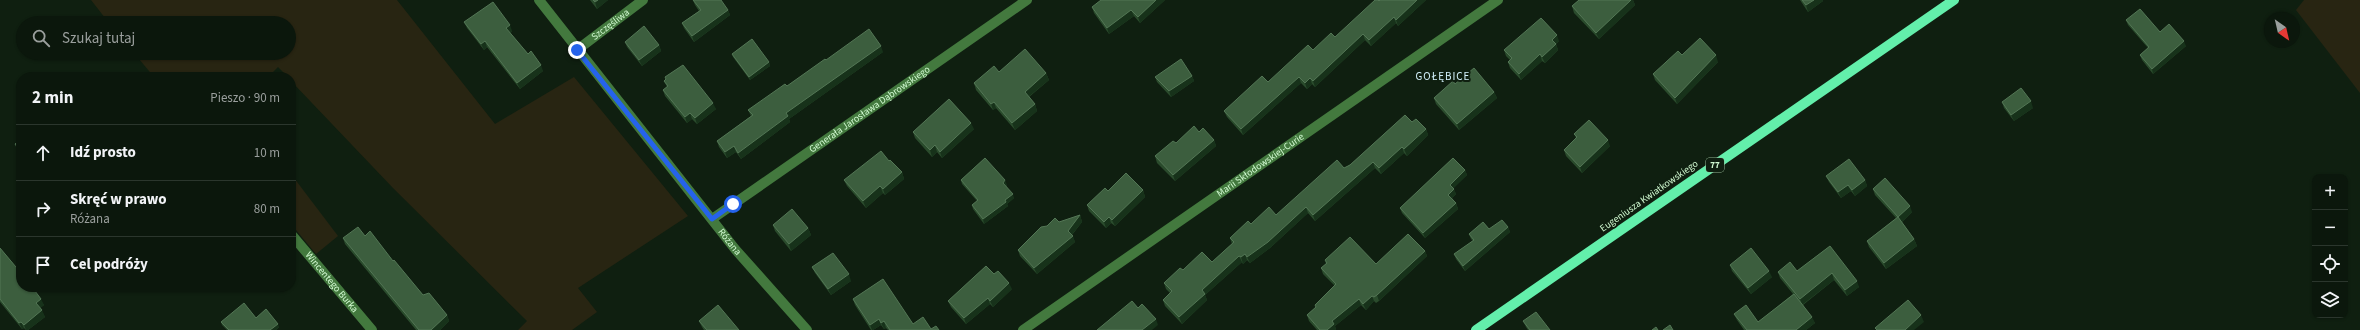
<!DOCTYPE html>
<html lang="pl">
<head>
<meta charset="utf-8">
<style>
  body { margin:0; font-family:"Source Sans 3",sans-serif; background:#142015; color:#f1f3f6 }
  .controls { position:absolute; right:12px; bottom:12px; display:grid; overflow:hidden; border-radius:8px; box-shadow:0 1px 3px #0004 }
  .controls button { width:36px; height:36px; display:grid; place-items:center; padding:0; border:0; border-bottom:1px solid #2b362d; background:#0b170c; color:#f1f3f6; font:20px sans-serif }
  .compass { position:absolute; left:2264px; top:12px; width:36px; height:36px; border-radius:50%; background:#0b170c; box-shadow:0 1px 3px #0004; rotate:146deg }
  .stop { position:absolute; width:12px; height:12px; margin:-9px; border:3px solid #2563eb; border-radius:50%; background:#fff }
  .stop.end { background:#2563eb; border-color:#fff; box-shadow:0 1px 4px #0008 }
  .list { margin:0; padding:0; list-style:none }
  h2 { display:flex; justify-content:space-between; align-items:center; height:52px; margin:0; padding:0 16px; font-size:17px }
  h2 small { font-size:13px; font-weight:400; color:#9a9f9d }
  .list li { display:grid; grid-template-columns:26px 1fr auto; gap:12px; align-items:center; box-sizing:border-box; height:56px; padding:0 16px; border-top:1px solid #2b362d }
  .list b { display:block; font-size:15px; white-space:nowrap }
  .list p { margin:0; font-size:13px; white-space:nowrap; color:#9a9f9d }
  .list em { font-size:13px; font-style:normal; color:#9a9f9d }
  .icon { flex:none; width:22px; height:22px; fill:none; stroke:currentColor; stroke-width:2; stroke-linecap:round; stroke-linejoin:round }
  .map { position:relative; flex:none; width:2360px; height:330px; overflow:hidden }
  .search { position:absolute; background:#0b170c; box-shadow:0 1px 3px #0004; left:16px; top:16px; width:280px; height:44px; display:flex; align-items:center; gap:10px; box-sizing:border-box; padding:0 14px; border-radius:22px; color:#9a9f9d; font-size:15px }
  .panel { position:absolute; background:#0b170c; box-shadow:0 1px 3px #0004; left:16px; top:72px; width:280px; height:220px; border-radius:16px }
  .map>svg:first-child { display:block }
  .green { fill:#282512 }
  .lines { fill:none; stroke-linecap:round; stroke-linejoin:round }
  .minor { stroke:#43793e; stroke-width:10 }
  .major { stroke:#63efab; stroke-width:10 }
  .wall { fill:#2a4b2c }
  .shaded-wall { fill:#17321a }
  .building { fill:#3c5e3e; stroke:#537655 }
  .route { stroke:#2563eb; stroke-width:5 }
  .labels { text-anchor:middle; dominant-baseline:central; stroke-width:4; stroke-linejoin:round; paint-order:stroke }
  .shield { fill:#0f1f10; stroke:#97b897; stroke-width:1 }
  .shield-label { font-size:9px; font-weight:bold; fill:#d1fad1 }
  .street-label { font-size:10px; fill:#d1fad1; stroke:#0f1f10 }
  .neighbourhood-label { font-size:11px; letter-spacing:1px; fill:#d3f1fb; stroke:#0f1f10 }
</style>
</head>
<body>
<div class="map">
<svg width="2360" height="330" viewBox="0 0 2360 330">
  <rect width="100%" height="100%" fill="#0f1f10"/>
  <!-- green -->
  <g class="green">
    <path d="M91 0H397L495 124 574 77 688 216 578 288 597 312 572 330H518L527 321 393 188 291 81V77H288L278 67 268 77H154L134 53H289V23H109Z"/>
    <path d="M2304 0H2360V93L2296 10Z"/>
    <path d="M291 174 338 236 316 254 291 224Z"/>
  </g>
  <g class="lines">
    <!-- minor -->
    <g class="minor">
      <path id="s1" d="M539 0 735 249 807 330"/>
      <path id="s2" d="M577 50 643 0"/>
      <path id="s3" d="M712 219 1027 0"/>
      <path id="s4" d="M291 234 372 330"/>
      <path id="s5" d="M1023 330 1498 0"/>
    </g>
    <!-- major -->
    <path class="major" d="M1476 330 1954 0"/>
  </g>
  <!-- wall -->
  <g class="wall">
    <path d="M590 0H608L597 9Z"/>
    <path d="M693 0 728 10 730 15 694 42 684 28 682 23 699 11 695 5Z"/>
    <path d="M1165 0 1140 23 1134 16 1109 34 1094 13 1092 7Z"/>
    <path d="M1380 0H1426L1398 26 1396 23 1371 46 1365 40 1315 87 1312 84 1307 89 1301 83 1243 135 1227 117 1224 111 1268 82 1313 50 1335 37Z"/>
    <path d="M1579 0H1633L1635 5 1599 39 1574 13 1572 6Z"/>
    <path d="M1800 0H1822L1823 1 1808 12Z"/>
    <path d="M2126 20 2160 32 2186 46 2153 74 2142 60 2140 55 2148 48 2128 25Z"/>
    <path d="M464 22 512 31 510 33 528 54 543 71 520 89 487 47 484 50 467 28Z"/>
    <path d="M1559 41 1556 44 1558 50 1545 63 1542 61 1521 80 1510 68 1508 62 1510 60 1506 56 1504 50Z"/>
    <path d="M625 42 659 45 661 51 642 66 627 47Z"/>
    <path d="M883 52 789 119 790 122 741 159 736 152 727 158 719 147 717 141 751 116 748 110 787 86 826 60Z"/>
    <path d="M732 54 769 62 770 66 750 80 733 57Z"/>
    <path d="M1682 55 1718 62 1677 104 1655 80 1653 74Z"/>
    <path d="M999 72 1046 73 1049 80 1029 97 1035 104 1037 111 1015 130 996 108 993 110 976 90 974 83Z"/>
    <path d="M1192 76 1194 81 1171 97 1157 82 1155 77Z"/>
    <path d="M665 77 716 109 697 124 692 119 687 123 665 96 663 90 667 87 664 81 666 79Z"/>
    <path d="M1494 92 1497 98 1459 130 1436 104 1434 98Z"/>
    <path d="M2002 102 2033 108 2014 121 2004 108Z"/>
    <path d="M1412 122 1426 129 1428 135 1407 156 1404 153 1381 174 1375 168 1315 221 1308 213 1270 248 1250 263 1247 260 1243 264 1242 262 1205 295 1207 300 1182 324 1165 306 1163 300 1170 293 1166 289 1164 283 1183 270 1212 262 1232 244 1230 238 1251 224 1276 215Z"/>
    <path d="M974 129 942 158 937 152 932 157 915 138 913 132Z"/>
    <path d="M1199 132 1214 140 1216 146 1175 181 1157 163 1155 156 1176 143Z"/>
    <path d="M1574 134 1610 146 1582 173 1566 156 1564 150 1576 138Z"/>
    <path d="M21 139V155L17 150 15 144Z"/>
    <path d="M889 161 902 172 904 179 885 195 883 193 866 208 847 186 844 180Z"/>
    <path d="M1465 170 1467 175 1453 188 1456 194 1452 198 1456 203 1458 209 1425 238 1402 213 1400 208Z"/>
    <path d="M1826 176 1865 180 1867 186 1855 196 1851 191 1841 198 1829 182Z"/>
    <path d="M961 180 1007 185 1006 186 1014 198 1007 204 1008 206 984 224 973 209 972 205 977 201 962 184Z"/>
    <path d="M1873 189 1912 212 1902 222 1914 239 1917 246 1886 269 1869 247 1867 241 1896 218 1875 195Z"/>
    <path d="M1143 190 1145 197 1115 226 1111 223 1106 228 1089 211 1087 205 1108 191Z"/>
    <path d="M1080 215 1082 222 1072 235 1075 242 1037 274 1020 256 1018 250 1059 222Z"/>
    <path d="M773 225 808 228 811 235 791 251 775 231Z"/>
    <path d="M1508 227 1510 232 1465 271 1456 259 1454 254 1473 241 1471 239 1469 234 1489 229Z"/>
    <path d="M365 236 393 261 423 295 447 315 449 321 440 330H416L345 244 343 238Z"/>
    <path d="M1830 246 1859 287 1847 296 1834 280 1803 305 1815 323 1806 330H1744L1737 320 1734 314 1758 322 1793 294 1780 278 1778 272 1797 271Z"/>
    <path d="M0 248 44 305 40 308 45 317 28 330H26L24 328 22 329 0 302Z"/>
    <path d="M1425 251 1427 256 1379 301 1376 303 1374 301 1366 310 1361 305 1335 326 1336 330H1317L1309 321 1307 315 1316 307 1315 305 1335 286 1323 274 1321 268 1326 264 1325 260 1376 264Z"/>
    <path d="M1730 265 1772 277 1751 294 1732 271Z"/>
    <path d="M812 267 851 281 831 295 815 273Z"/>
    <path d="M1012 289 993 307 990 304 966 324 951 307 948 301Z"/>
    <path d="M853 299 913 324 931 329 939 330H888L886 328 884 329 881 325 873 330H871L855 305Z"/>
    <path d="M256 318 279 327 276 330H227L222 325 221 322Z"/>
    <path d="M699 321 739 330H704L702 327Z"/>
    <path d="M1523 321 1550 330H1528L1526 327Z"/>
  </g>
  <!-- shaded-wall -->
  <g class="shaded-wall">
    <path d="M598 0H608L597 9 595 2Z"/>
    <path d="M1156 0H1165L1140 23 1138 17Z"/>
    <path d="M1417 0H1426L1398 26 1396 20Z"/>
    <path d="M1631 0H1633L1635 5 1599 39 1596 33Z"/>
    <path d="M1814 0H1822L1823 1 1808 12 1806 5Z"/>
    <path d="M728 10 730 15 694 42 692 36Z"/>
    <path d="M1131 10 1134 16 1109 34 1107 28Z"/>
    <path d="M1394 17 1396 23 1371 46 1369 40Z"/>
    <path d="M510 25 512 31 509 34 506 28Z"/>
    <path d="M1363 34 1365 40 1315 87 1313 81Z"/>
    <path d="M1557 35 1559 41 1554 46 1552 40Z"/>
    <path d="M485 41 487 47 484 50 481 44Z"/>
    <path d="M2184 41 2186 46 2153 74 2152 69Z"/>
    <path d="M1556 44 1558 50 1545 63 1542 57Z"/>
    <path d="M659 45 661 51 642 66 639 60Z"/>
    <path d="M881 46 883 52 789 119 790 122 741 159 738 153 786 113Z"/>
    <path d="M1540 54 1542 61 1521 80 1519 74Z"/>
    <path d="M1716 55 1718 62 1677 104 1675 98Z"/>
    <path d="M769 62 770 66 750 80 749 77Z"/>
    <path d="M541 65 543 71 520 89 517 83Z"/>
    <path d="M1046 73 1049 80 1027 98 1025 92Z"/>
    <path d="M1192 76 1194 81 1171 97 1169 91Z"/>
    <path d="M1299 77 1301 83 1243 135 1241 129Z"/>
    <path d="M1310 78 1312 84 1307 89 1305 83Z"/>
    <path d="M1494 92 1497 98 1459 130 1457 124Z"/>
    <path d="M2031 101 2033 108 2014 121 2011 115Z"/>
    <path d="M994 102 996 108 993 110 991 104Z"/>
    <path d="M713 103 716 109 697 124 695 118Z"/>
    <path d="M1035 104 1037 111 1015 130 1012 123Z"/>
    <path d="M690 113 692 119 687 123 685 117Z"/>
    <path d="M971 123 974 129 942 158 940 152Z"/>
    <path d="M1426 129 1428 135 1407 156 1404 149Z"/>
    <path d="M1214 140 1216 146 1175 181 1173 175Z"/>
    <path d="M1608 140 1610 146 1582 173 1580 167Z"/>
    <path d="M935 145 937 152 932 157 930 150Z"/>
    <path d="M734 146 736 152 727 158 725 152Z"/>
    <path d="M1402 147 1404 153 1381 174 1379 168Z"/>
    <path d="M1373 162 1375 168 1315 221 1313 215Z"/>
    <path d="M1465 170 1467 175 1452 190 1450 185Z"/>
    <path d="M902 172 904 179 885 195 883 189Z"/>
    <path d="M1005 180 1007 185 1004 187 1003 183Z"/>
    <path d="M1865 180 1867 186 1855 196 1852 190Z"/>
    <path d="M1848 185 1851 191 1841 198 1838 192Z"/>
    <path d="M880 186 883 193 866 208 863 201Z"/>
    <path d="M1454 189 1456 194 1450 200 1448 195Z"/>
    <path d="M1143 190 1145 197 1115 226 1112 220Z"/>
    <path d="M1013 194 1014 198 1007 204 1008 206 984 224 983 219Z"/>
    <path d="M1456 203 1458 209 1425 238 1423 233Z"/>
    <path d="M1910 206 1912 212 1901 223 1898 217Z"/>
    <path d="M1306 207 1308 213 1270 248 1250 263 1247 257Z"/>
    <path d="M1080 215 1082 222 1070 237 1068 231Z"/>
    <path d="M1109 217 1111 223 1106 228 1104 222Z"/>
    <path d="M1508 227 1510 232 1465 271 1463 266Z"/>
    <path d="M808 228 811 235 791 251 789 244Z"/>
    <path d="M1073 236 1075 242 1037 274 1034 268Z"/>
    <path d="M1914 239 1917 246 1886 269 1884 263Z"/>
    <path d="M1425 251 1427 256 1379 301 1377 295Z"/>
    <path d="M1245 254 1247 260 1243 264 1241 257Z"/>
    <path d="M1239 256 1242 262 1205 295 1207 300 1182 324 1179 317 1202 290Z"/>
    <path d="M1769 271 1772 277 1751 294 1748 288Z"/>
    <path d="M1832 273 1834 280 1802 305 1800 299Z"/>
    <path d="M849 274 851 281 831 295 828 289Z"/>
    <path d="M1857 281 1859 287 1847 296 1845 290Z"/>
    <path d="M1009 283 1012 289 993 307 990 301Z"/>
    <path d="M1372 296 1374 301 1366 310 1363 304Z"/>
    <path d="M988 298 990 304 966 324 964 318Z"/>
    <path d="M41 299 44 305 39 309 36 303Z"/>
    <path d="M1359 299 1361 305 1335 326 1336 330H1327L1332 321Z"/>
    <path d="M42 310 45 317 28 330H26L24 325Z"/>
    <path d="M447 315 449 321 440 330H431Z"/>
    <path d="M1921 315 1924 322 1914 330H1905Z"/>
    <path d="M1812 317 1815 323 1806 330H1796Z"/>
    <path d="M879 319 881 325 873 330H872L870 325Z"/>
    <path d="M1156 319 1158 325 1152 330H1142Z"/>
    <path d="M884 321 886 328 884 329 881 323Z"/>
    <path d="M21 322 24 328 22 329 19 323Z"/>
    <path d="M278 324 279 327 276 330H270Z"/>
  </g>
  <!-- building -->
  <g class="building">
    <path d="M593 0H598L595 2Z"/>
    <path d="M693 0H721L728 10 692 36 682 23 701 10Z"/>
    <path d="M1101 0H1156L1138 17 1131 10 1107 28 1092 7Z"/>
    <path d="M1375 0H1378L1379 1 1380 0H1417L1396 20 1394 17 1369 40 1363 34 1313 81 1310 78 1305 83 1299 77 1241 129 1224 111 1262 76 1268 82 1308 45 1313 50 1331 33 1335 37Z"/>
    <path d="M1579 0H1631L1596 33 1572 6Z"/>
    <path d="M1802 0H1814L1806 5Z"/>
    <path d="M493 2 510 25 506 28 528 54 531 51 541 65 517 83 485 41 481 44 464 22Z"/>
    <path d="M2140 9 2160 32 2169 24 2184 41 2152 69 2140 55 2149 47 2126 20Z"/>
    <path d="M1541 18 1557 35 1552 40 1556 44 1542 57 1540 54 1519 74 1508 62 1512 58 1504 50Z"/>
    <path d="M644 26 659 45 639 60 625 42Z"/>
    <path d="M869 29 881 46 786 113 788 116 738 153 734 146 725 152 717 141 753 115 748 110 785 84 787 86 825 59 826 60Z"/>
    <path d="M1700 38 1716 55 1675 98 1653 74 1678 51 1682 55Z"/>
    <path d="M752 39 769 62 749 77 732 54Z"/>
    <path d="M1025 49 1046 73 1025 92 1035 104 1012 123 994 102 991 104 974 83 994 66 999 72Z"/>
    <path d="M1181 59 1192 76 1169 91 1155 77Z"/>
    <path d="M683 65 713 103 695 118 690 113 685 117 663 90 668 86 664 81 666 79 665 77Z"/>
    <path d="M1474 68 1494 92 1457 124 1434 98 1453 81 1455 84Z"/>
    <path d="M2021 88 2031 101 2011 115 2002 102Z"/>
    <path d="M949 99 971 123 940 152 935 145 930 150 913 132Z"/>
    <path d="M1405 115 1412 122 1416 119 1426 129 1404 149 1402 147 1379 168 1373 162 1313 215 1306 207 1268 242 1247 257 1245 254 1241 257 1239 256 1202 290 1205 294 1179 317 1163 300 1172 291 1164 283 1180 268 1183 270 1202 252 1212 262 1234 242 1230 238 1248 221 1251 224 1269 207 1276 215 1337 160 1344 168 1350 165Z"/>
    <path d="M1589 120 1608 140 1580 167 1564 150 1577 137 1574 134Z"/>
    <path d="M1194 126 1199 132 1203 128 1214 140 1173 175 1155 156 1173 141 1176 143Z"/>
    <path d="M21 139V152L15 144Z"/>
    <path d="M881 151 889 161 890 160 902 172 883 189 880 186 863 201 844 180Z"/>
    <path d="M985 158 1005 180 1003 183 1013 194 1005 200 1006 202 983 219 972 205 978 200 961 180Z"/>
    <path d="M1453 158 1465 170 1450 185 1454 189 1448 195 1456 203 1423 233 1400 208Z"/>
    <path d="M1849 159 1865 180 1852 190 1848 185 1838 192 1826 176Z"/>
    <path d="M1126 173 1143 190 1112 220 1109 217 1104 222 1087 205 1105 188 1108 191Z"/>
    <path d="M1885 178 1910 206 1898 217 1873 189Z"/>
    <path d="M792 209 808 228 789 244 773 225Z"/>
    <path d="M1080 215 1068 231 1073 236 1034 268 1018 250 1041 227 1047 226 1055 218 1059 222Z"/>
    <path d="M1898 217 1914 239 1884 263 1867 241Z"/>
    <path d="M1502 220 1508 227 1463 266 1454 254 1474 240 1469 234 1483 222 1489 229Z"/>
    <path d="M358 227 365 236 370 231 393 261 394 260 423 295 429 293 447 315 431 330H419L343 238Z"/>
    <path d="M1408 234 1425 251 1377 295 1374 297 1372 296 1363 304 1359 299 1332 321 1334 324 1327 330H1320L1307 315 1316 307 1315 305 1336 284 1321 268 1327 263 1325 260 1350 237 1376 264Z"/>
    <path d="M1830 246 1857 281 1845 290 1832 273 1800 299 1778 272 1790 262 1797 271Z"/>
    <path d="M0 248 21 273V287H32L41 299 36 303 42 310 24 325 21 322 19 323 0 299Z"/>
    <path d="M1751 248 1769 271 1748 288 1730 265Z"/>
    <path d="M833 253 849 274 828 289 812 267Z"/>
    <path d="M986 266 994 274 998 271 1009 283 990 301 988 298 964 318 948 301Z"/>
    <path d="M883 279 913 324 923 317 931 329 936 326 939 330H890L884 321 881 323 879 319 870 325 853 299Z"/>
    <path d="M1794 294 1812 317 1796 330H1747L1734 314 1746 305 1758 322Z"/>
    <path d="M1908 300 1921 315 1905 330H1877L1875 328Z"/>
    <path d="M1132 301 1138 308 1142 304 1156 319 1142 330H1097Z"/>
    <path d="M244 303 256 318 266 309 278 324 270 330H229L221 322Z"/>
    <path d="M718 305 739 330H707L699 321Z"/>
    <path d="M1536 312 1550 330H1530L1523 321Z"/>
    <path d="M1670 325 1673 330H1663Z"/>
    <path d="M1656 327 1658 330H1652Z"/>
  </g>
  <g class="lines">
    <!-- route -->
    <path class="route" d="M577 50 712 219 733 204"/>
  </g>
  <g class="labels">
    <!-- shield labels -->
    <rect class="shield" x="1706" y="158" width="18" height="14" rx="3"/>
    <g class="shield-label">
      <text x="1715" y="165">77</text>
    </g>
    <!-- street labels -->
    <g class="street-label">
      <text stroke="none"><textPath href="#s2" startOffset="42">Szczęśliwa</textPath></text>
      <text stroke="none"><textPath href="#s3" startOffset="192">Generała Jarosława Dąbrowskiego</textPath></text>
      <text stroke="none"><textPath href="#s5" startOffset="289">Marii Skłodowskiej-Curie</textPath></text>
      <text transform="translate(1649 196) rotate(-35)">Eugeniusza Kwiatkowskiego</text>
      <text stroke="none"><textPath href="#s1" startOffset="308">Różana</textPath></text>
      <text stroke="none"><textPath href="#s4" startOffset="63">Wincentego Burka</textPath></text>
    </g>
    <!-- neighbourhood labels -->
    <g class="neighbourhood-label">
      <text x="1443" y="76">GOŁĘBICE</text>
    </g>
  </g>
</svg>
<div class="controls">
<button>+</button>
<button>−</button>
<button><svg class="icon" aria-label="locate" viewBox="0 0 24 24"><circle cx="12" cy="12" r="6"/><path d="M12 2v4M12 18v4M2 12h4M18 12h4"/></svg></button>
<button><svg class="icon" aria-label="layers" viewBox="0 0 24 24"><path d="M12 4l9 5-9 5-9-5zM3 14l9 5 9-5"/></svg></button>
</div>
<svg class="compass" viewBox="-18 -18 36 36"><path d="M0-13l5 13h-10z" fill="#e53935"/><path d="M0 13l5-13h-10z" fill="#9a9f9d"/></svg>
<div class="stop" style="left:733px;top:204px"></div>
<div class="stop end" style="left:577px;top:50px"></div>
<div class="search"><svg class="icon" aria-label="search" viewBox="0 0 24 24"><circle cx="10" cy="10" r="6"/><path d="M15 15l6 6"/></svg>Szukaj tutaj</div>
<section class="panel">
<h2>2 min<small>Pieszo · 90 m</small></h2>
<ul class="list">
<li><svg class="icon" aria-label="ahead" viewBox="0 0 24 24"><path d="M12 20V5M6 11l6-6 6 6"/></svg><div><b>Idź prosto</b></div><em>10 m</em></li>
<li><svg class="icon" aria-label="right" viewBox="0 0 24 24"><path d="M7 20v-9h11M14 6l5 5-5 5"/></svg><div><b>Skręć w prawo</b><p>Różana</p></div><em>80 m</em></li>
<li><svg class="icon" aria-label="arrive" viewBox="0 0 24 24"><path d="M6 21V4h12l-3 4 3 4H6"/></svg><div><b>Cel podróży</b></div></li>
</ul>
</section>
</div>
</body>
</html>
